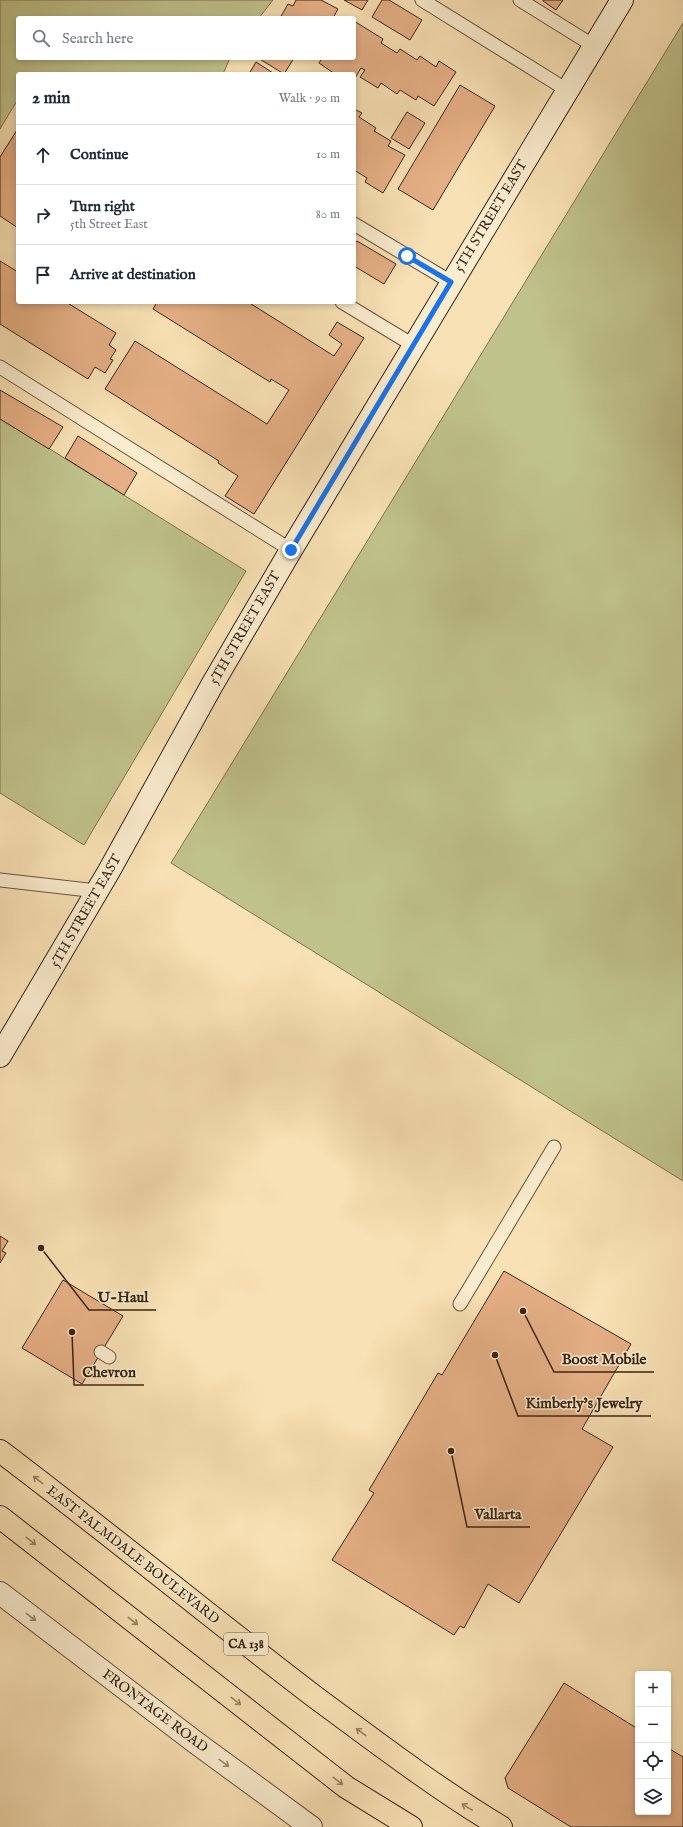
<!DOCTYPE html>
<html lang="en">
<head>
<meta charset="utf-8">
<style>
  body { margin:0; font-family:"IM FELL English",serif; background:#f6f6f7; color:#1f2937 }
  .controls { position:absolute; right:12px; bottom:12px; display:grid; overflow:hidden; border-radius:4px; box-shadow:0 2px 6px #0003 }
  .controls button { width:36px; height:36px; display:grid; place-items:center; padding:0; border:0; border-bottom:1px solid #e0e1e3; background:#fff; color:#1f2937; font:20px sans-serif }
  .stop { position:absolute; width:12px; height:12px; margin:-9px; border:3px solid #1a73e8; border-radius:50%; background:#fff }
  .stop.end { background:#1a73e8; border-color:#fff; box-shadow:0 1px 4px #0008 }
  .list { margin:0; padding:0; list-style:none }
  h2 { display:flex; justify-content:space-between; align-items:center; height:52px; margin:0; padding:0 16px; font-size:17px }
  h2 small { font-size:13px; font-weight:400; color:#747a83 }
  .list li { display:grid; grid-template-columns:26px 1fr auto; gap:12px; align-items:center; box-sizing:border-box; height:60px; padding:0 16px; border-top:1px solid #e0e1e3 }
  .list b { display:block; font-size:15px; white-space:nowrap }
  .list p { margin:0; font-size:13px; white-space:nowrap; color:#747a83 }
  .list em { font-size:13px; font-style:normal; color:#747a83 }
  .icon { flex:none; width:22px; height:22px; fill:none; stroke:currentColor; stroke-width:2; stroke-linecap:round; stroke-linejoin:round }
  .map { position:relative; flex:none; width:683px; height:1827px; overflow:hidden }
  .search { position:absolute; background:#fff; box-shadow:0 2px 6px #0003; left:16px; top:16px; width:340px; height:44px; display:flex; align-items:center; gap:10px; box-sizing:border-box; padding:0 14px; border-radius:4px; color:#747a83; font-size:15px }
  .panel { position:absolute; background:#fff; box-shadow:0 2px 6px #0003; left:16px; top:72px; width:340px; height:232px; border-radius:4px }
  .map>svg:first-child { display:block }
  .green { fill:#c0c28b; stroke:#7d7350 }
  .building { fill:#e5af85; stroke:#3a2416 }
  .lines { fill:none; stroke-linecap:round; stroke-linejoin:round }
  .lane-casing { stroke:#6a533e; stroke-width:15 }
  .street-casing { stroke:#6a533e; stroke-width:24 }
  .secondary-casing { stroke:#3a2416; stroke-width:24 }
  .highway-casing { stroke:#3a2416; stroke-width:24 }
  .lane { stroke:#faecce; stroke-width:13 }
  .street { stroke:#faecce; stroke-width:22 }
  .secondary { stroke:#faecce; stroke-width:22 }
  .highway { stroke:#f8e1b4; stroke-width:22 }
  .oneway { stroke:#998265 }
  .oneway2 { stroke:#9a8872 }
  .route { stroke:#1a73e8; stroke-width:5 }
  .labels { text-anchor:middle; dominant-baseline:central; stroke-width:3; stroke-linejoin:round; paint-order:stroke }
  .shield { fill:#faecce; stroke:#74604d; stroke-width:1 }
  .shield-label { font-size:13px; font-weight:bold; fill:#3a2416 }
  .street-label { font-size:14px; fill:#3a2416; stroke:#faecce }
  .leader { fill:none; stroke:#3a2416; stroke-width:1.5 }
  .callout-dot { fill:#3a2416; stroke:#faecce; stroke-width:1.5 }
  .callout-label { font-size:15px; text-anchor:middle; font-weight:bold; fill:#3a2416; stroke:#faecce; stroke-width:3; stroke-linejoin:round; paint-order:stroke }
</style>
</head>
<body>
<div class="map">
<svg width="683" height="1827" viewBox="0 0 683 1827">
  <rect width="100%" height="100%" fill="#f8e1b4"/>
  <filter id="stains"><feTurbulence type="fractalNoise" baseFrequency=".005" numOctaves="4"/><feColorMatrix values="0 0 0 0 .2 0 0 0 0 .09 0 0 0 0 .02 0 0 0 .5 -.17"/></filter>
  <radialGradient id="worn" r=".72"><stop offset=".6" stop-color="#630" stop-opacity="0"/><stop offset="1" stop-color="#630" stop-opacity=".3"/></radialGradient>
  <!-- green -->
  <g class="green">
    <path d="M0 0H273L259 18H18V58H230L223 74H36L34 72 33 74H18V99L0 129Z"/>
    <path d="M683 23V1181L171 863Z"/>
    <path d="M0 418 246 571 84 845 0 793Z"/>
  </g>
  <!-- building -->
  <g class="building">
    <path d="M296 0H321L338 9 333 18H280L288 4 293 6Z"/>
    <path d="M344 0H368L362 10Z"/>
    <path d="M382 0H389L422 20 410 40 372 17Z"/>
    <path d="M543 0H563L556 10 543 1Z"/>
    <path d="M354 21 383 39 381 43 397 53 400 49 417 60 420 56 436 67 439 61 456 72 434 106 418 96 416 100 400 90 397 94 381 83 378 88 360 77 365 70 361 68 354 80V74H335L319 63 322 58H354Z"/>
    <path d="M258 58H294L284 74Z"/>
    <path d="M256 62 273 73V74H249Z"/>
    <path d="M460 85 495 106 433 210 398 189Z"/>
    <path d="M354 109 362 113 359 117 376 128 374 131 391 141 388 146 405 155 383 193 365 182 367 178 354 170Z"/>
    <path d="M407 112 425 123 409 149 391 138Z"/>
    <path d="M17 130H18V228L0 216V157Z"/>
    <path d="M357 241 396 264 384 284 354 266V245Z"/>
    <path d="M0 261 18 272V302H66L116 333 109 345 116 350 110 359 113 360 105 373 95 367 88 379 0 324Z"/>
    <path d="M157 302H248L334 356 342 344 329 335 337 322 364 338 254 514 225 496 238 476 218 463 219 461 105 389 135 341 267 424 289 390 271 379 270 382 153 309Z"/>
    <path d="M0 390 63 427 49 449 0 419Z"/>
    <path d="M78 436 137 473 124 495 65 458Z"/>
    <path d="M0 1236 8 1241 2 1251 6 1253 0 1263Z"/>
    <path d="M504 1271 631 1344 582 1429 613 1447 519 1603 488 1584 464 1628 460 1626 454 1635 332 1560 374 1493 369 1490 438 1373 442 1375Z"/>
    <path d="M63 1280 123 1316 82 1384 22 1348Z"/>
    <path d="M564 1683 638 1729V1812H668V1748L683 1757V1827H571L508 1788 505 1778Z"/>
  </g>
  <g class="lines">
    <!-- lane casing -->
    <g class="lane-casing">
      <g id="lane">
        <path d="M422 0 567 90"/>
        <path d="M520 0 594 46"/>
        <path d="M354 224 451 282"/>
        <path d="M342 302 413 345"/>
        <path d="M0 367 291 550"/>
        <path d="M0 880 97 891"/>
        <path d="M460 1304 554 1147"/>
        <path d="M101 1352 109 1357"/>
      </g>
    </g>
    <!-- street casing -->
    <g class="street-casing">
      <path id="street" d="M0 1593 195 1742 311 1827"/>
    </g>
    <!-- secondary casing -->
    <g class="secondary-casing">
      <path id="secondary" d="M0 1056 109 871 212 685 291 550 622 0"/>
    </g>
    <!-- highway casing -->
    <g class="highway-casing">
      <g id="highway">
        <path d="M0 1451C106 1531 209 1616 315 1697 376 1742 436 1788 501 1827"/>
        <path d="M0 1517 346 1787 411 1827"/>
      </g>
    </g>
    <!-- lane -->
    <use href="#lane" class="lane"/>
    <!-- street -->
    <use href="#street" class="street"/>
    <!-- secondary -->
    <use href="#secondary" class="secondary"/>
    <!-- highway -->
    <use href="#highway" class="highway"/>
  </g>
  <!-- one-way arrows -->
  <defs><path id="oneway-shaft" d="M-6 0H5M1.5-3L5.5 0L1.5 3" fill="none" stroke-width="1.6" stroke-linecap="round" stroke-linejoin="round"/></defs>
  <g class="oneway">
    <use href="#oneway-shaft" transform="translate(38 1480) rotate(-142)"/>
    <use href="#oneway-shaft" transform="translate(31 1541) rotate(38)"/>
    <use href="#oneway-shaft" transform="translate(133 1621) rotate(38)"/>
    <use href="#oneway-shaft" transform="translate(236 1701) rotate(38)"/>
    <use href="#oneway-shaft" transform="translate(361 1732) rotate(-143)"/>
    <use href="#oneway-shaft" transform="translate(338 1781) rotate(38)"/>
    <use href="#oneway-shaft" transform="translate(467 1807) rotate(-149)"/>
  </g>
  <g class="oneway2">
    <use href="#oneway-shaft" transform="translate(31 1617) rotate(37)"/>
    <use href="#oneway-shaft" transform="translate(224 1763) rotate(36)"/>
  </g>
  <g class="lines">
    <!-- route -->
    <path class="route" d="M291 550 451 282 407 256"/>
  </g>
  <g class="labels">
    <!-- shield labels -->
    <rect class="shield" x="224" y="1633" width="44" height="22" rx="3"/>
    <g class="shield-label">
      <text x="246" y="1644">CA 138</text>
    </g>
    <!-- street labels -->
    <g class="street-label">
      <text transform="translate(491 216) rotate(-59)">5TH STREET EAST</text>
      <text transform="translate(245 628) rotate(-60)">5TH STREET EAST</text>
      <text transform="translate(86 911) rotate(-60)">5TH STREET EAST</text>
      <text transform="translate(133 1555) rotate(38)">EAST PALMDALE BOULEVARD</text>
      <text transform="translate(155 1711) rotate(37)">FRONTAGE ROAD</text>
    </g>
  </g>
  <!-- callouts -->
  <path class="leader" d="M41 1248L89 1310H156M523 1311L554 1372H654M72 1332L74 1385H144M495 1355L518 1416H651M451 1451L467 1527H530"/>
  <g class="callout-dot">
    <circle cx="41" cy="1248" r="4"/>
    <circle cx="523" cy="1311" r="4"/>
    <circle cx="72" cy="1332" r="4"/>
    <circle cx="495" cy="1355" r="4"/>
    <circle cx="451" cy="1451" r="4"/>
  </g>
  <g class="callout-label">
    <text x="123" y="1302">U-Haul</text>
    <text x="604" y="1364">Boost Mobile</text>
    <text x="109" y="1377">Chevron</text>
    <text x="584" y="1408">Kimberly's Jewelry</text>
    <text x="498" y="1519">Vallarta</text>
  </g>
  <rect width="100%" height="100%" filter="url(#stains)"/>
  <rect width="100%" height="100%" fill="url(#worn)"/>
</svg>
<div class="controls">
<button>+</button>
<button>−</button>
<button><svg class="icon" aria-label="locate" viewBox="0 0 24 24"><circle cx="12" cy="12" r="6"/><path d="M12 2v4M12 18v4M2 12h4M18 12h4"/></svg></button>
<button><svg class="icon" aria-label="layers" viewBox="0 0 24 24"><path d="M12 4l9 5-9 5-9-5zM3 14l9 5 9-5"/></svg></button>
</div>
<div class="stop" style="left:407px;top:256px"></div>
<div class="stop end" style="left:291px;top:550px"></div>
<div class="search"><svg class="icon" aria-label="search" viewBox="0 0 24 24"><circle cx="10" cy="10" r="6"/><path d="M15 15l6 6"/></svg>Search here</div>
<section class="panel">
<h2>2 min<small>Walk · 90 m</small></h2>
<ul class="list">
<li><svg class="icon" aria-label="ahead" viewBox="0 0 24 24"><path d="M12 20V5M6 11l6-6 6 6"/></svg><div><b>Continue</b></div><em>10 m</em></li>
<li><svg class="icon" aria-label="right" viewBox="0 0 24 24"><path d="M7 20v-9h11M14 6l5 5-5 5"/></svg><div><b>Turn right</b><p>5th Street East</p></div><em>80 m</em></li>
<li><svg class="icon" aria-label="arrive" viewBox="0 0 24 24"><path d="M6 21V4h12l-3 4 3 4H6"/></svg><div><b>Arrive at destination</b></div></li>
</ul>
</section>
</div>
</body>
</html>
